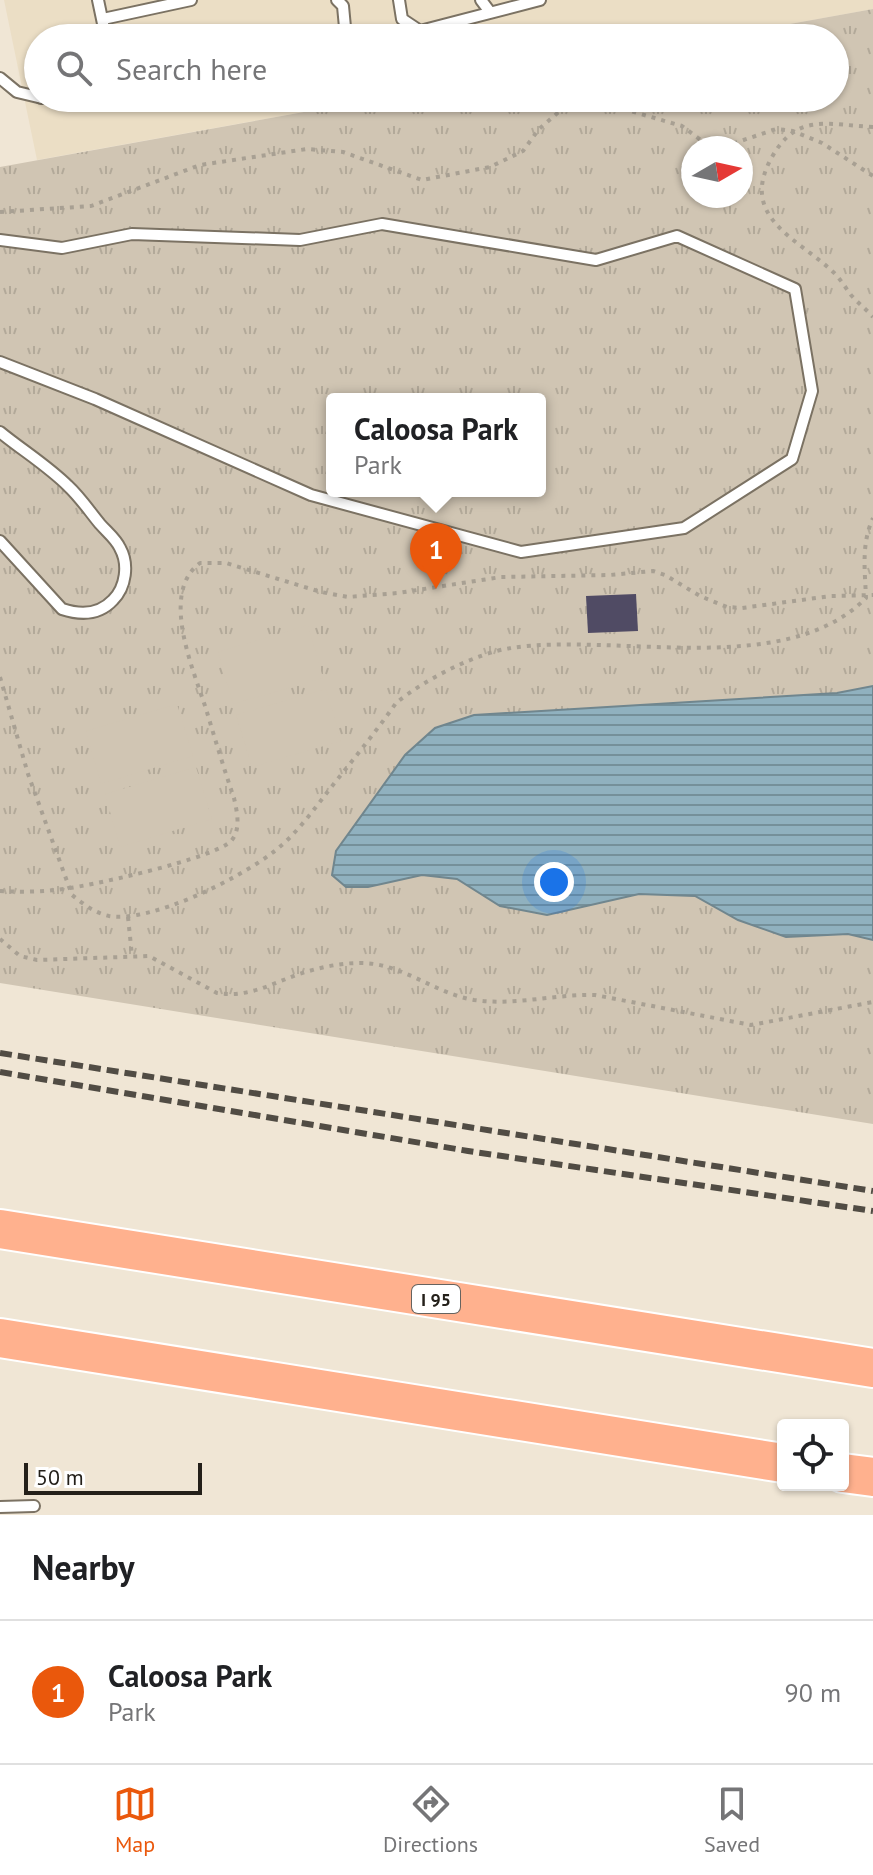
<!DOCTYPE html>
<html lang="en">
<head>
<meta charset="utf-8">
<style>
  body { margin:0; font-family:"PT Sans",sans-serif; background:#f2f2f2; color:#202124 }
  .controls { position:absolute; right:24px; bottom:24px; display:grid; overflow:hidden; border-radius:8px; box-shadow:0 2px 6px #0004 }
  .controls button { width:72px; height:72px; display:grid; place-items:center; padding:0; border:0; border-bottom:2px solid #e0e0e0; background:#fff; color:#202124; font:40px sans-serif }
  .compass { position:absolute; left:681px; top:136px; width:72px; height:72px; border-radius:50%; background:#fff; box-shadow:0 2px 6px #0004; rotate:81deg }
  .scale { position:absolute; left:24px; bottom:20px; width:178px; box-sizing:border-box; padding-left:8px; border:4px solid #24201a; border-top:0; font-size:22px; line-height:28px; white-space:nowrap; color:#24201a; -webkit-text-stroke:6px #fff; paint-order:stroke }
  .you { position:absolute; left:554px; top:882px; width:28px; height:28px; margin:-20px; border:6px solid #fff; border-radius:50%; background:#1a73e8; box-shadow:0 0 0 12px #1a73e833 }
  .badge { display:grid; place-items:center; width:52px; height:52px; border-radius:50%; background:#ea580c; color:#fff; font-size:26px; font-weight:700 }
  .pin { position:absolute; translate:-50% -66px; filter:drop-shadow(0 2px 4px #0008) }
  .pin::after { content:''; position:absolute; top:42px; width:28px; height:24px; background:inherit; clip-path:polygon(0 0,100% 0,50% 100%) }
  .popup { position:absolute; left:326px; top:393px; width:220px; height:104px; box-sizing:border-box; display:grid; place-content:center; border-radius:8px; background:#fff; filter:drop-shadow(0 2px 6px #0005); font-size:26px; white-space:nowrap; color:#757577 }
  .popup b { font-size:30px; color:#202124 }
  .popup::after { content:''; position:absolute; left:50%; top:100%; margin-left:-16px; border:16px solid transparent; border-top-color:#fff }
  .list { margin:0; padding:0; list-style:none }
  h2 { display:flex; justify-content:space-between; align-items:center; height:104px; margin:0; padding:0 32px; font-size:34px }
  h2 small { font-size:26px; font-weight:400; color:#757577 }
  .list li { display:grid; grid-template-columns:52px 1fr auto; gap:24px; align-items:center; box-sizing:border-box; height:144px; padding:0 32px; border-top:2px solid #e0e0e0 }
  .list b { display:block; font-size:30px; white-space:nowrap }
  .list p { margin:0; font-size:26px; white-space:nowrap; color:#757577 }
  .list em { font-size:26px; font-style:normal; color:#757577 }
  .icon { flex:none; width:44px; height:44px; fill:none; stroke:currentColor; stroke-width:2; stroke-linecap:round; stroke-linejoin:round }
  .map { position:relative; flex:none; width:873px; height:1515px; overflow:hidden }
  .search { position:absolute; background:#fff; box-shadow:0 2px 6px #0004; left:24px; right:24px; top:24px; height:88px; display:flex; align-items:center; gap:20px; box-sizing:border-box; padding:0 28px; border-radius:44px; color:#757577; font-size:30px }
  .sheet { height:248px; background:#fff }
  nav { display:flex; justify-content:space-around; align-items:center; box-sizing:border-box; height:112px; border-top:2px solid #e0e0e0; background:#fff; font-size:22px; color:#757577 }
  nav a { display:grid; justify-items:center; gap:4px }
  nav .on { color:#ea580c }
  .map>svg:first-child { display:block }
  .built { fill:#ebdec5 }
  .park { fill:url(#park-tufts); fill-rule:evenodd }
  .pitch { fill:#d0c5b3 }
  .water { fill:url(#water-rules); stroke:#70868e; stroke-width:2 }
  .building { fill:#504b64 }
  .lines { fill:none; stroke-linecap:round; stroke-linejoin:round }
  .lane-casing { stroke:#7b7263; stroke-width:14 }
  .highway-casing { stroke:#fff; stroke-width:42 }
  .path { stroke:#a8a093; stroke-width:4; stroke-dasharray:4 6; stroke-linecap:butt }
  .lane { stroke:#fff; stroke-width:10 }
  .highway { stroke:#ffb18e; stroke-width:38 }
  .rail { stroke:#514c44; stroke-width:6; stroke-dasharray:12 6; stroke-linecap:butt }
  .labels { text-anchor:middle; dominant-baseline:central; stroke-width:8; stroke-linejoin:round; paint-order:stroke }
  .shield { fill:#fff; stroke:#66635f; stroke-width:2 }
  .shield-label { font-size:18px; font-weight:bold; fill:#24201a }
</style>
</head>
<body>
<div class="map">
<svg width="873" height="1515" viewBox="0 0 873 1515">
  <defs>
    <pattern id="park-tufts" width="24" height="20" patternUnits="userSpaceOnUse" patternTransform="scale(2)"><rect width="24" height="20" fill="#d0c5b3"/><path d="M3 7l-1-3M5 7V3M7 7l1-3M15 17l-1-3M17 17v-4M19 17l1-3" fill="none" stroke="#b2a999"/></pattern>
    <pattern id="water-rules" width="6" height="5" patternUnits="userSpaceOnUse" patternTransform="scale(2)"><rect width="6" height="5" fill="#90b1bf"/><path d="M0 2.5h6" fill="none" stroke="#75909a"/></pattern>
  </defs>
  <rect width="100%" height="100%" fill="#f0e6d5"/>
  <!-- built -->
  <path class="built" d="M4 0H873V9L712 38H38V98H381L37 160Z"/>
  <!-- park -->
  <path class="park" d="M873 9V1124L0 983V167L381 98H835V38H712ZM693 148H741V196H693ZM332 399H540V491H332Z"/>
  <!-- pitch -->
  <g class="pitch">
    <path d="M308 625 323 678 233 704 218 652Z"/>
    <path d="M326 689 341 741 252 767 236 715Z"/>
    <path d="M177 704 193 756 101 784 86 731Z"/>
    <path d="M196 767 212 819 120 847 105 794Z"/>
  </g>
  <!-- water -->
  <path class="water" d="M873 686V940L848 934 786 937 738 920 695 896 639 894 547 915 500 906 457 879 422 875 368 887H346L332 875 336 851 405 755 435 728 474 715 837 693Z"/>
  <!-- building -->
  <path class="building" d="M636 594 638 631 588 633 586 596Z"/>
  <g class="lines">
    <!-- lane casing -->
    <g class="lane-casing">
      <g id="lane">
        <path d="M98 0 106 38"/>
        <path d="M337 0 343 6 346 38"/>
        <path d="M399 0 402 19 420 31 540 0"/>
        <path d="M481 0 490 12"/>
        <path d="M103 19 191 0"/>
        <path d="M0 78 17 92 38 97"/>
        <path d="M41 98H54"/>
        <path d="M151 98 156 100 206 98"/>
        <path d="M0 240 62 248 132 234 300 240 382 224 596 260 677 236 795 289 812 391 792 459 684 528 521 552 311 495 95 399 0 362"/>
        <path d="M0 432C22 450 48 466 68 486 80 497 90 512 100 524 107 532 116 539 120 548 129 564 126 587 113 600 99 615 80 615 62 609L0 541"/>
        <path d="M0 1507 34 1506"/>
      </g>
    </g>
    <!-- highway casing -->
    <g class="highway-casing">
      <g id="highway">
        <path d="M0 1229 873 1368"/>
        <path d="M0 1338 783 1463"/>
        <path d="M843 1473 873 1477"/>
      </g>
    </g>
    <!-- path -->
    <g class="path">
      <path d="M873 127C829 125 797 112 772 157 738 217 797 238 832 271 840 278 845 287 851 295 858 303 866 309 873 317"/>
      <path d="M0 212 91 206 200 165 307 149 343 152 422 180 490 167 523 151 539 129 561 110 594 106 627 110 682 126 706 144 723 147 776 129 793 131 822 143 873 176"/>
      <path d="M0 677 28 774 72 895C83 904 95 913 109 916 151 923 238 879 272 853 294 837 312 812 329 790 352 761 375 733 396 703 424 680 476 653 511 648 616 632 785 680 866 598 865 571 861 544 873 518"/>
      <path d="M0 891C18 892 37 892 55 890 83 888 218 858 232 840 241 828 237 812 234 798 224 769 215 739 206 709 194 671 159 593 200 563H226L321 592 348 597 398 593 501 577 610 575 653 571 665 575 700 596 727 607 742 608 831 596 873 595"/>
      <path d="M128 917 132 956"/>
      <path d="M0 939 20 956 37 960 149 956 217 993C248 998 271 984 299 974 318 968 339 963 359 963 401 962 433 993 474 1000 515 1006 554 994 595 995L751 1025 873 1002"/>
    </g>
    <!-- lane -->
    <use href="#lane" class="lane"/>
    <!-- highway -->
    <use href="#highway" class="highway"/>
    <!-- rail -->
    <g class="rail">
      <path d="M0 1053 873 1191"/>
      <path d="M0 1072 468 1151 873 1211"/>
    </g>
  </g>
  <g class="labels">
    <!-- shield labels -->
    <rect class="shield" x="412" y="1285" width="48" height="28" rx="6"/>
    <g class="shield-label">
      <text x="436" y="1299">I 95</text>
    </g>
  </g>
</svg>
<div class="controls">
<button><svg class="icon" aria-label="locate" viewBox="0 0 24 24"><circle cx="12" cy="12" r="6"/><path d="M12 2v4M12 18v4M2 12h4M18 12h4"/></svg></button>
</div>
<svg class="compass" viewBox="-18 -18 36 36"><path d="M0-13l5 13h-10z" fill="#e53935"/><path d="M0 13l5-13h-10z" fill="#757577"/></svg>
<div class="scale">50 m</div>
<div class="you"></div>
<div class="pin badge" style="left:436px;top:589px">1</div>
<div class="popup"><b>Caloosa Park</b>Park</div>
<div class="search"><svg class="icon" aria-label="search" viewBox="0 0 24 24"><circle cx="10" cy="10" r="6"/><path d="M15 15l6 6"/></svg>Search here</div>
</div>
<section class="sheet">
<h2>Nearby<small></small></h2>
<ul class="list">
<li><span class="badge">1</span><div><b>Caloosa Park</b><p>Park</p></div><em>90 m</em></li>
</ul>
</section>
<nav>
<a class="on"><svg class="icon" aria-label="map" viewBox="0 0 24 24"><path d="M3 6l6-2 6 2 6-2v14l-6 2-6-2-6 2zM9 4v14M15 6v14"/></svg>Map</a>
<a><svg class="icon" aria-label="directions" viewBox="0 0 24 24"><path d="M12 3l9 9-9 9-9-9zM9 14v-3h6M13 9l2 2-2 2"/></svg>Directions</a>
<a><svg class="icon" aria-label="saved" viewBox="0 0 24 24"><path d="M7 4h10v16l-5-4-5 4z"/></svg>Saved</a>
</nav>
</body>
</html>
